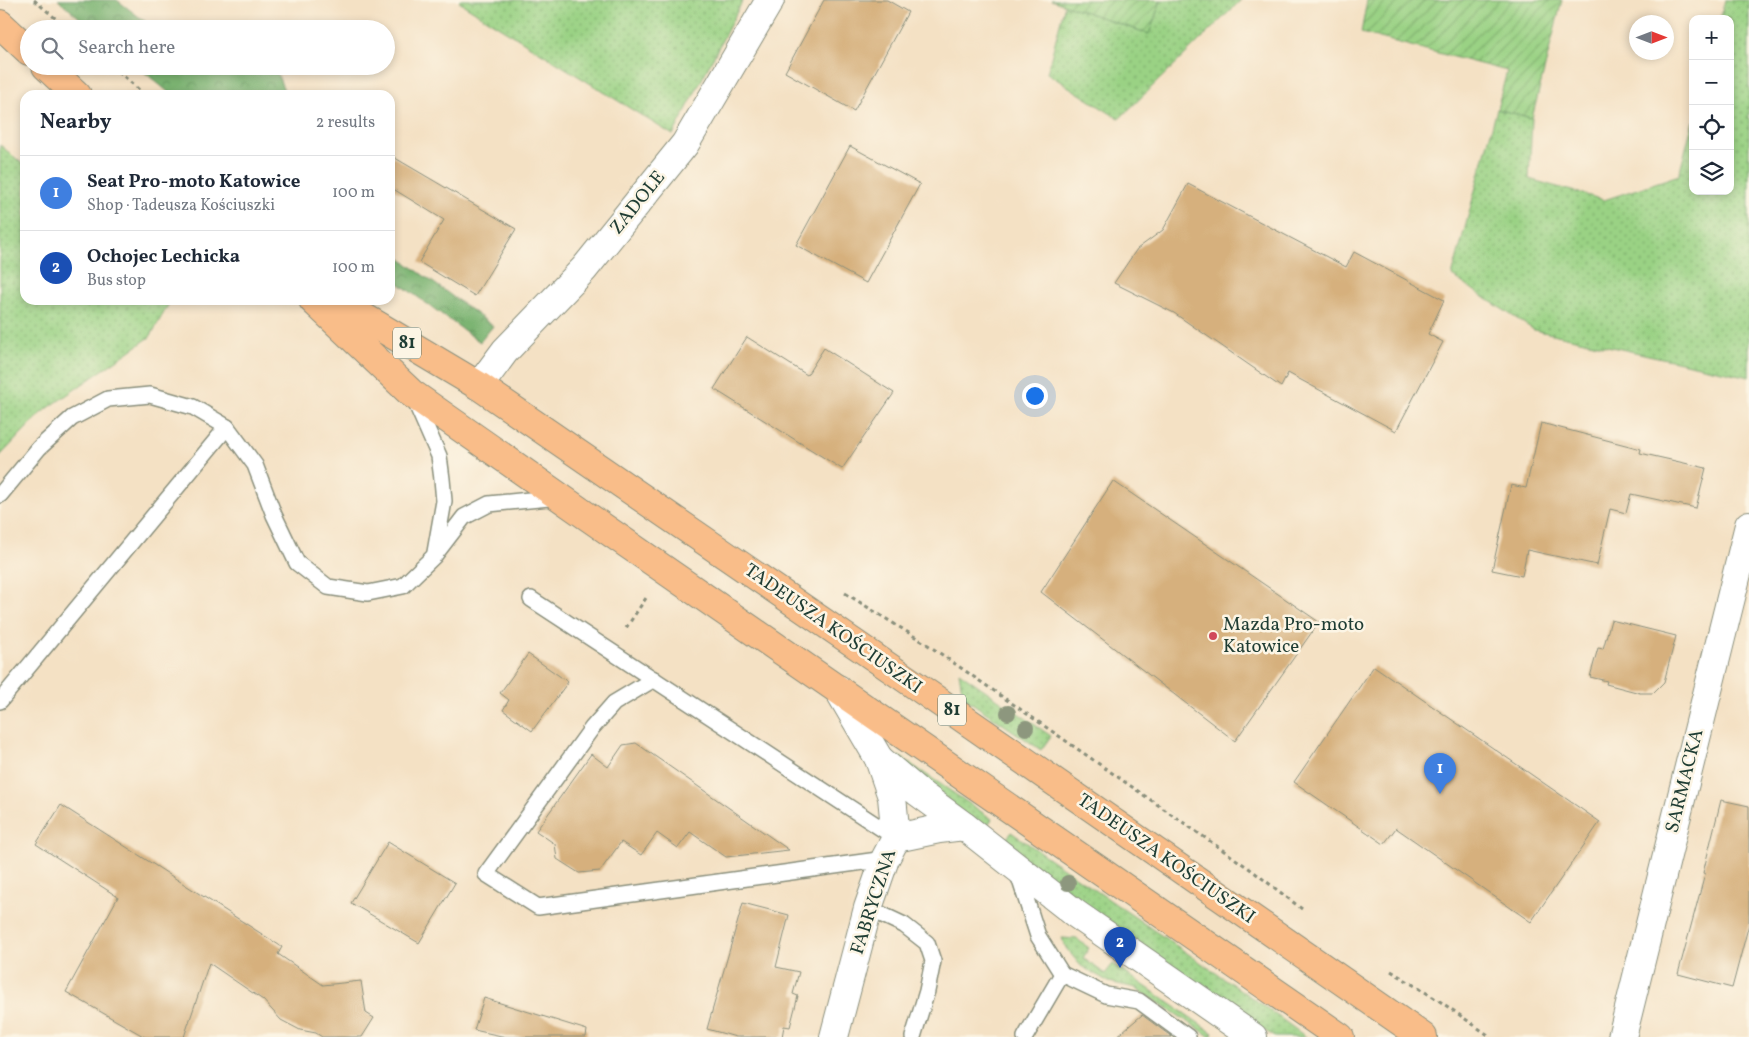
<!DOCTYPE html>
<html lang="en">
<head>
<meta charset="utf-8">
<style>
  body { margin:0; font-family:Vollkorn,serif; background:#f6f6f7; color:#1f2937 }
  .controls { position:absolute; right:15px; top:15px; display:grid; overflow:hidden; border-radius:10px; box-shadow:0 2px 8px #0003 }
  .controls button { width:45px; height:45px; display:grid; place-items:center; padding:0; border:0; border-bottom:1px solid #e0e1e3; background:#fff; color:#1f2937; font:25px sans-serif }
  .compass { position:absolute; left:1629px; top:15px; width:45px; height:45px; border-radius:50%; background:#fff; box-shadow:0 2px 8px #0003; rotate:90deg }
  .you { position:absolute; left:1034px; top:395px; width:18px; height:18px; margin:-12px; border:4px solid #fff; border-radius:50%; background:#1a73e8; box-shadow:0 0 0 8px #1a73e833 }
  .badge { display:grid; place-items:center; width:32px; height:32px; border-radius:50%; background:#1a73e8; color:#fff; font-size:16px; font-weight:700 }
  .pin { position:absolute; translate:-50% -41px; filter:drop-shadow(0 1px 2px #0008) }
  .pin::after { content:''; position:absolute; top:26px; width:18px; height:15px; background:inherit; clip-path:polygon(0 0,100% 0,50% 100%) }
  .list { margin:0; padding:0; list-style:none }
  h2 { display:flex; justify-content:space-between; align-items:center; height:65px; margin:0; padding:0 20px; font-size:21px }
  h2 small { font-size:16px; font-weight:400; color:#747a83 }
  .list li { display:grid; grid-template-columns:32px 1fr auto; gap:15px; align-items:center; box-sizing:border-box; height:75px; padding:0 20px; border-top:1px solid #e0e1e3 }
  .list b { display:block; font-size:19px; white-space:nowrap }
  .list p { margin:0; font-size:16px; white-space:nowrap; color:#747a83 }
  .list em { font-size:16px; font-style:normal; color:#747a83 }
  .icon { flex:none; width:28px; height:28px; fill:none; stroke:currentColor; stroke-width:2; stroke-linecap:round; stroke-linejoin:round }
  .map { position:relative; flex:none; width:1749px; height:1037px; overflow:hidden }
  .search { position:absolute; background:#fff; box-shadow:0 2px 8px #0003; left:20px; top:20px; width:375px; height:55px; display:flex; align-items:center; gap:12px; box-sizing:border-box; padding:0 18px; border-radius:28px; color:#747a83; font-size:19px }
  .panel { position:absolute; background:#fff; box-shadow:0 2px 8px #0003; left:20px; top:90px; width:375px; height:215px; border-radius:15px }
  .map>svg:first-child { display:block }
  .grass { fill:url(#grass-dots); stroke:#5c885c }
  .forest { fill:url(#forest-crowns); stroke:#4d7853 }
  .garden { fill:url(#garden-furrows); stroke:#5c885c }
  .building { fill:#d6b07d }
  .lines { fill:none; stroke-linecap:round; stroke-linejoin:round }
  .lane-casing { stroke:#8a8f7c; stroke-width:18 }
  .street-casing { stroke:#8a8f7c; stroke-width:30 }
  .primary-casing { stroke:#8a8f7c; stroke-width:30 }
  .path { stroke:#8a8f7c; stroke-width:3; stroke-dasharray:4 4; stroke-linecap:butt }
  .lane { stroke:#fff; stroke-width:15 }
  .street { stroke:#fff; stroke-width:28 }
  .primary { stroke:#f9bd89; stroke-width:28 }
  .tree { fill:#8d977e }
  .poi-dot { fill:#d1495b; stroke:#fcf5e5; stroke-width:2 }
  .labels { text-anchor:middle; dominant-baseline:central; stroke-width:5; stroke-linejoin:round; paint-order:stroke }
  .shield { fill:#fcf5e5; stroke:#617469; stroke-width:1 }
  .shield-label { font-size:18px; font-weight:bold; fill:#1f3d34 }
  .street-label { font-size:19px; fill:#1f3d34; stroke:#fcf5e5 }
  .poi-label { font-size:19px; fill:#1f3d34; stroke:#fcf5e5; text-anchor:start }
</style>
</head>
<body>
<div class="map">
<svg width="1749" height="1037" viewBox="0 0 1749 1037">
  <defs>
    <pattern id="grass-dots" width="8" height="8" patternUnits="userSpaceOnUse" patternTransform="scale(1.25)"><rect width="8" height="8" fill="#9ad284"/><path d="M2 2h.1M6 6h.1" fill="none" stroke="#7dac6d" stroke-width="1.8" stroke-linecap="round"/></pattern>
    <pattern id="forest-crowns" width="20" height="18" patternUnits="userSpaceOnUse" patternTransform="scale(1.25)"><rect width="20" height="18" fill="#7bb472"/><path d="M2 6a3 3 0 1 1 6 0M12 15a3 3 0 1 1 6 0" fill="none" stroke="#64945e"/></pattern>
    <pattern id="garden-furrows" width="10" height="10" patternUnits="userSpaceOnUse" patternTransform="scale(1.25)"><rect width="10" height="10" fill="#9ad284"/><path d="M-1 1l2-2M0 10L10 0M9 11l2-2" fill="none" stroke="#7dac6d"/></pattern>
  </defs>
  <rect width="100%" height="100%" fill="#fcf5e5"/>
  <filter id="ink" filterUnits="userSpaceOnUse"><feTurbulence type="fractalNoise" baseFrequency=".02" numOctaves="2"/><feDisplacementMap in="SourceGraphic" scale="10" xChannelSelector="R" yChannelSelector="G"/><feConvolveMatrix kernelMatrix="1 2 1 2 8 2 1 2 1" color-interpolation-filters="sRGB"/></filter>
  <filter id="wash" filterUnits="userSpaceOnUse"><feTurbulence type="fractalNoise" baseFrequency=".0096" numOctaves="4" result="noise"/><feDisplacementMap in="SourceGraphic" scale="20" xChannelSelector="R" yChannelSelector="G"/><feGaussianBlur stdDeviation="1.12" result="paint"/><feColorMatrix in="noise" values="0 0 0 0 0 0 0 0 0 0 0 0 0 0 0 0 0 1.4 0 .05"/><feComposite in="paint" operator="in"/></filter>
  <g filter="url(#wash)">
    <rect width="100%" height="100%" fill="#f4e1c4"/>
    <!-- grass -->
    <g class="grass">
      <path d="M460 0H743L673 135 459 2Z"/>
      <path d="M1161 0H1241L1119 119 1047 73 1065 4 1149 34Z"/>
      <path d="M1725 0H1749V377L1534 330 1452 276 1497 109 1532 118 1529 179 1604 200 1679 175 1693 121V191H1730V19H1720Z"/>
      <path d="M0 145 25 166V300H171L150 337 41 413 0 456Z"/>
      <path d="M959 672 1051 736 1041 750 963 697Z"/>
      <path d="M899 756 992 819 984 830 896 759Z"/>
      <path d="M1011 832 1261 1004 1306 1037H1275L1253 1023 1144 948 1003 845Z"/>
      <path d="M1062 938 1077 939 1089 948 1083 958 1105 974 1113 964 1213 1033 1211 1037 1136 988 1109 982 1081 966 1066 948Z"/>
    </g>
    <!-- forest -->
    <g class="forest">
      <path d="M58 0H117L151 26 161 29H93Z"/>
      <path d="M137 66H274L286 95H172Z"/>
      <path d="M390 251 493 326 480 342 390 277Z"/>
    </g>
    <!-- garden -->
    <g class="garden">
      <path d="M1051 0H1161L1149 34Z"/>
      <path d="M1367 0H1562L1532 118 1497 109 1507 71 1361 33Z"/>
    </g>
    <g id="blocks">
      <!-- building -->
      <g class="building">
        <path d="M824 0H887L908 12 854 111 785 72Z"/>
        <path d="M850 146 920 184 866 283 796 245Z"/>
        <path d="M390 155 516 229 475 296 419 262 444 220 390 187Z"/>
        <path d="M1188 184 1346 267 1354 252 1444 300 1428 334 1443 342 1396 431 1288 373 1281 387 1174 313 1114 283 1137 249 1163 230Z"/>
        <path d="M747 337 807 375 824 348 894 393 842 469 714 389Z"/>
        <path d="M1541 423 1641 449 1640 453 1706 468 1696 508 1631 494 1626 513 1610 509 1597 565 1527 550 1522 576 1492 570 1511 485 1526 488Z"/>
        <path d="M1113 481 1319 622 1235 741 1041 592Z"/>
        <path d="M1611 620 1676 636 1664 682 1653 693H1640L1606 684 1607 681 1590 677 1598 648 1603 649Z"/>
        <path d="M528 654 568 682 532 731 503 710 509 700 500 693Z"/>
        <path d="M1374 666 1600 822 1531 922 1396 828 1384 844 1294 782Z"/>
        <path d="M636 743 789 850 726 857 690 832 678 848 657 833 641 855 621 842 600 871 579 873 557 859 555 844 536 831 591 754 608 767 623 745Z"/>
        <path d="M1721 800 1749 806V924L1732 988 1678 974 1705 874 1703 873Z"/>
        <path d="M61 805 282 947 278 954 323 985 361 981 366 1013 374 1018 362 1037H322L316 1033 300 1030 281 1020 263 1000 209 963 184 1037H145L66 992 118 897 36 844Z"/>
        <path d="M388 842 455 883 419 943 351 903Z"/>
        <path d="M743 903 789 915 776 967 799 972 793 994 798 996 790 1027 784 1026 782 1037H736L707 1029Z"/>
        <path d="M484 998 587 1030 586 1037H506L474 1030Z"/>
        <path d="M1142 1015 1172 1037H1116Z"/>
      </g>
    </g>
  </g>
  <g filter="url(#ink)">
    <use href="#blocks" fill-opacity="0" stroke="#8a8f7c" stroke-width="1"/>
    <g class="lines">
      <!-- lane casing -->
      <g class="lane-casing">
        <g id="lane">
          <path d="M414 399 439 456 442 479 444 501 435 552"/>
          <path d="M0 495 39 448 72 418 108 399 150 395 193 407 227 427 255 465 274 515 297 563 328 587 368 593 403 586 434 556 464 517 489 504 559 497"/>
          <path d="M531 599 896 838"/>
          <path d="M654 679 614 703 592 728 486 874 538 907 885 859"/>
          <path d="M0 701 227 427"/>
          <path d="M1017 871 1038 936 1062 974 1106 995 1139 1001 1188 1037"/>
          <path d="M868 908 904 925 927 943 933 961 927 991 913 1037"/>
          <path d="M1025 1037 1062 974"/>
        </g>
      </g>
      <!-- street casing -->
      <g class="street-casing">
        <g id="street">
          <path d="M479 386 505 351 584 269 685 144 770 0"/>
          <path d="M879 759 919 793 964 826 1076 914 1253 1037"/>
          <path d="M896 838 939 829 964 826"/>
          <path d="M834 1037 868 908 885 859 896 838 892 797 879 759 838 689"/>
          <path d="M1622 1037 1749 525"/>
        </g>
      </g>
      <!-- primary casing -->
      <g class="primary-casing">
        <g id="primary">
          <path d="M0 24 29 51"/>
          <path d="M46 66 77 95"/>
          <path d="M313 300 411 393 584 514 1340 1037"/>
          <path d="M335 300 479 386 912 683 1423 1037"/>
        </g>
      </g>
      <!-- path -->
      <g class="path">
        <path d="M34 0 68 29"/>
        <path d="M112 66 145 95"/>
        <path d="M845 593 928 645 1250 869 1302 909"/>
        <path d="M626 628 646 598"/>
        <path d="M1391 971 1441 1002 1491 1037"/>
      </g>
      <!-- lane -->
      <use href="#lane" class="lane"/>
      <!-- street -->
      <use href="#street" class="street"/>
      <!-- primary -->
      <use href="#primary" class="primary"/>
    </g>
    <!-- trees -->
    <g class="tree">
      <circle cx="1008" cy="713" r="8"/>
      <circle cx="1026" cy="728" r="8"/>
      <circle cx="1068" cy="883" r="8"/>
    </g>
  </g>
  <!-- markers -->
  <circle class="poi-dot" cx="1213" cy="636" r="5"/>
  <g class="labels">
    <!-- shield labels -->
    <g class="shield">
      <rect x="393" y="327.5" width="28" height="31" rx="4"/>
      <rect x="938" y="694.5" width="28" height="31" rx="4"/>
    </g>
    <g class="shield-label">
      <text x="407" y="343">81</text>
      <text x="952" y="710">81</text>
    </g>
    <!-- street labels -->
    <g class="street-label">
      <text transform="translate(638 203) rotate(-51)">ZADOLE</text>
      <text transform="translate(833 629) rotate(35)">TADEUSZA KOŚCIUSZKI</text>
      <text transform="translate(1685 781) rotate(-76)">SARMACKA</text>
      <text transform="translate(1166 859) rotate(35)">TADEUSZA KOŚCIUSZKI</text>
      <text transform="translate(874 902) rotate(-72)">FABRYCZNA</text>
    </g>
    <!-- poi labels -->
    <g class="poi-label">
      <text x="1223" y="625">Mazda Pro-moto<tspan x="1223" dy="22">Katowice</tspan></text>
    </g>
  </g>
</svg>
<div class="controls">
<button>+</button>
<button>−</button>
<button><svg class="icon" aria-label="locate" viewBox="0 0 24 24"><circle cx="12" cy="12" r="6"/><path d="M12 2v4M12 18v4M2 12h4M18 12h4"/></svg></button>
<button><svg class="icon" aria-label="layers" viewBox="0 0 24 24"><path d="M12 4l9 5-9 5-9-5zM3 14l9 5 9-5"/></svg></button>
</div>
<svg class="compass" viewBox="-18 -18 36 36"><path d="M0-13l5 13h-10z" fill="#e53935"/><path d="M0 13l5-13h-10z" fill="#747a83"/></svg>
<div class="you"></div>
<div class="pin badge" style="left:1440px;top:794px;background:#3f7fe0">1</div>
<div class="pin badge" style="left:1120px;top:968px;background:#1a4fb4">2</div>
<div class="search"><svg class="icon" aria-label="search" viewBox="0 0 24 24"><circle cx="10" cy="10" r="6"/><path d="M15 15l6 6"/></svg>Search here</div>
<section class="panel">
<h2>Nearby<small>2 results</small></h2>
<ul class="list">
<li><span class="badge" style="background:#3f7fe0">1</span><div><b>Seat Pro-moto Katowice</b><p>Shop · Tadeusza Kościuszki</p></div><em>100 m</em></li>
<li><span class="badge" style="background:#1a4fb4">2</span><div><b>Ochojec Lechicka</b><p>Bus stop</p></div><em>100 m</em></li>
</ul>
</section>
</div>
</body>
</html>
